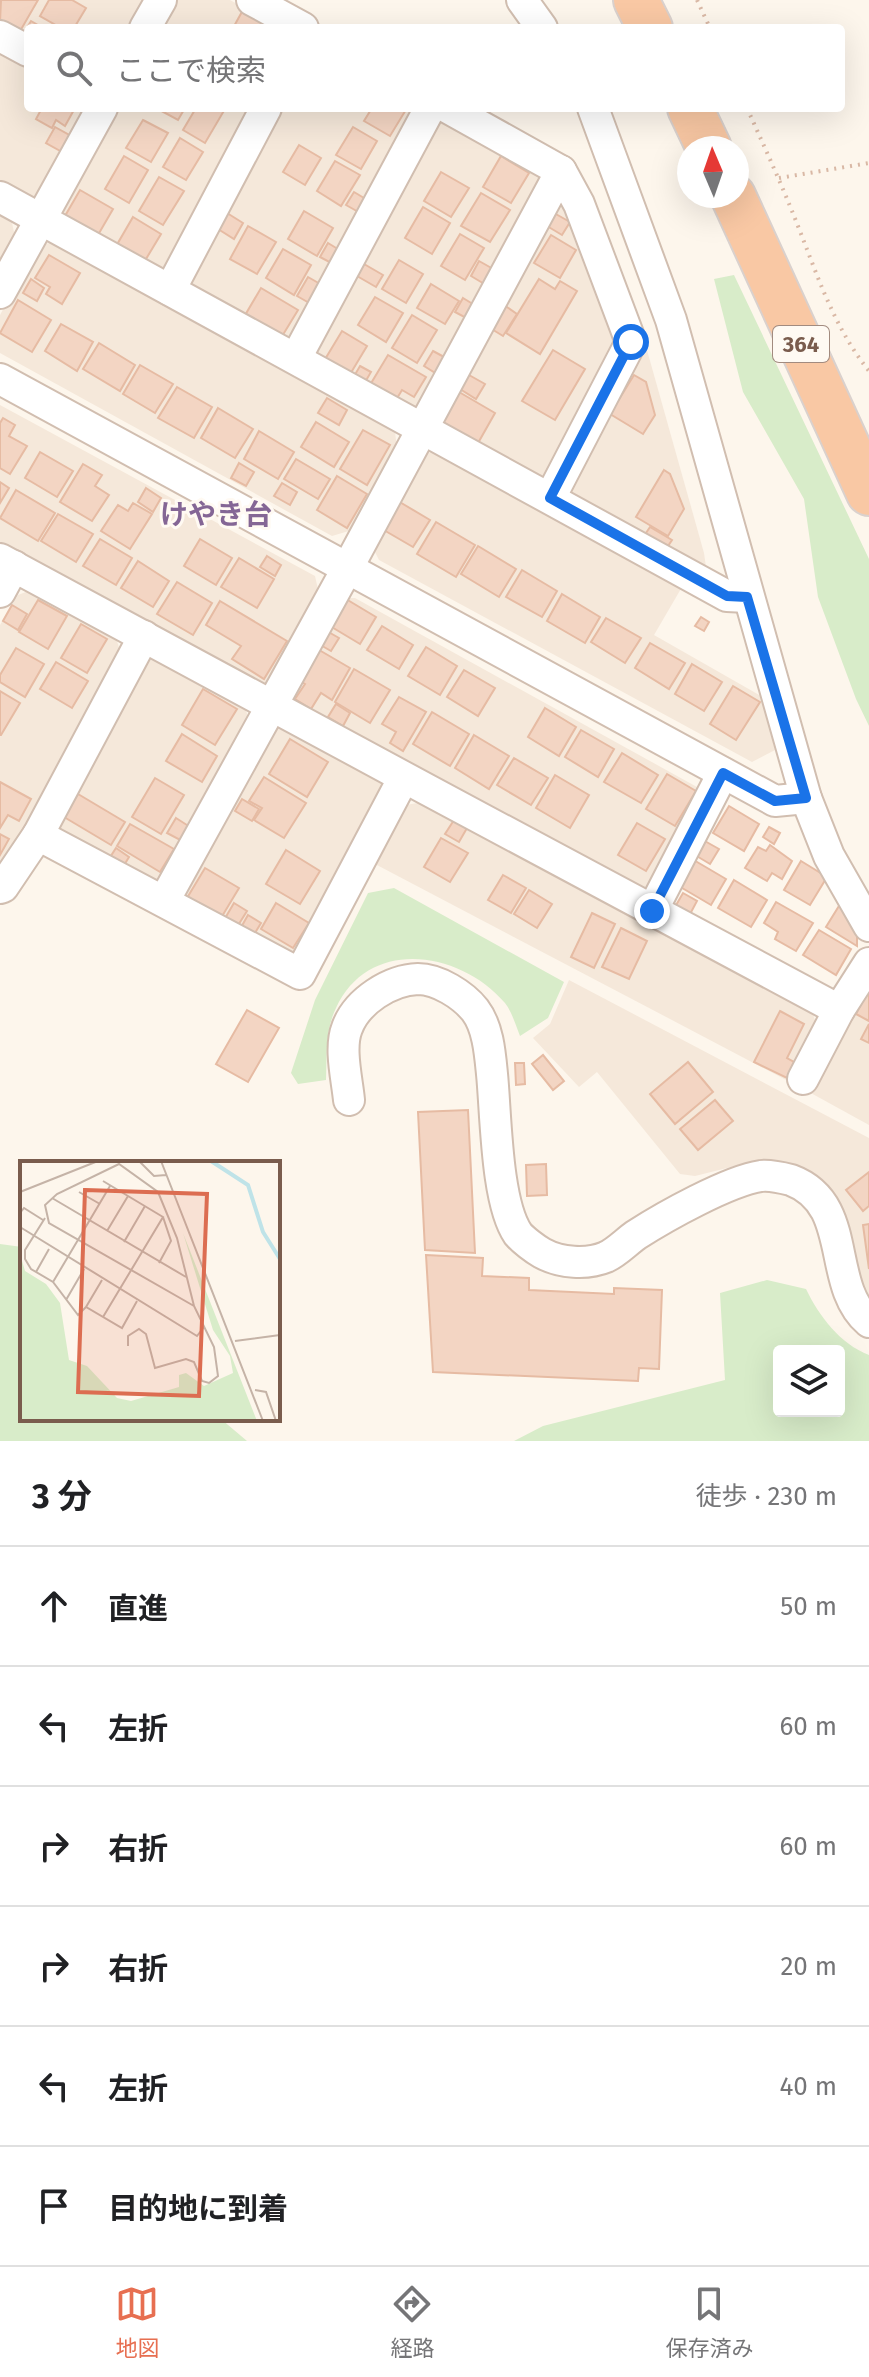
<!DOCTYPE html>
<html lang="ja">
<head>
<meta charset="utf-8">
<style>
  body { margin:0; font-family:"Fira Sans","Noto Sans JP",sans-serif; background:#f2f2f2; color:#202124 }
  .controls { position:absolute; right:24px; bottom:24px; display:grid; overflow:hidden; border-radius:8px; box-shadow:0 8px 32px #0002 }
  .controls button { width:72px; height:72px; display:grid; place-items:center; padding:0; border:0; border-bottom:2px solid #e0e0e0; background:#fff; color:#202124; font:40px sans-serif }
  .compass { position:absolute; left:677px; top:136px; width:72px; height:72px; border-radius:50%; background:#fff; box-shadow:0 8px 32px #0002; rotate:358deg }
  .stop { position:absolute; width:24px; height:24px; margin:-18px; border:6px solid #1a73e8; border-radius:50%; background:#fff }
  .stop.end { background:#1a73e8; border-color:#fff; box-shadow:0 2px 8px #0008 }
  .list { margin:0; padding:0; list-style:none }
  h2 { display:flex; justify-content:space-between; align-items:center; height:104px; margin:0; padding:0 32px; font-size:34px }
  h2 small { font-size:26px; font-weight:400; color:#757577 }
  .list li { display:grid; grid-template-columns:52px 1fr auto; gap:24px; align-items:center; box-sizing:border-box; height:120px; padding:0 32px; border-top:2px solid #e0e0e0 }
  .list b { display:block; font-size:30px; white-space:nowrap }
  .list em { font-size:26px; font-style:normal; color:#757577 }
  .icon { flex:none; width:44px; height:44px; fill:none; stroke:currentColor; stroke-width:2; stroke-linecap:round; stroke-linejoin:round }
  .map { position:relative; flex:none; width:869px; height:1441px; overflow:hidden }
  .search { position:absolute; background:#fff; box-shadow:0 8px 32px #0002; left:24px; right:24px; top:24px; height:88px; display:flex; align-items:center; gap:20px; box-sizing:border-box; padding:0 28px; border-radius:8px; color:#757577; font-size:30px }
  .sheet { height:824px; background:#fff }
  nav { display:flex; justify-content:space-around; align-items:center; box-sizing:border-box; height:112px; border-top:2px solid #e0e0e0; background:#fff; font-size:22px; color:#757577 }
  nav a { display:grid; justify-items:center; gap:4px }
  nav .on { color:#e76f51 }
  .map>svg:first-child { display:block }
  .residential { fill:#f5e8da }
  .green { fill:#d8ecc9; fill-rule:evenodd }
  .building { fill:#f3d5c3; stroke:#e6bba3; stroke-width:2 }
  .lines { fill:none; stroke-linecap:round; stroke-linejoin:round }
  .minor-casing { stroke:#d1beb0; stroke-width:34 }
  .trunk-casing { stroke:#dad1cd; stroke-width:48 }
  .path { stroke:#d9b8a5; stroke-width:4; stroke-dasharray:2 6; stroke-linecap:butt }
  .minor { stroke:#fff; stroke-width:30 }
  .trunk { stroke:#f9c8a4; stroke-width:44 }
  .route { stroke:#1a73e8; stroke-width:10 }
  .labels { text-anchor:middle; dominant-baseline:central; stroke-width:6; stroke-linejoin:round; paint-order:stroke }
  .shield { fill:#fffaf3; stroke:#a28b7f; stroke-width:2 }
  .shield-label { font-size:22px; font-weight:bold; fill:#7a5c4d }
  .quarter-label { font-size:28px; font-weight:bold; fill:#846695; stroke:#fffaf3 }
  .inset-river { fill:none; stroke:#bfe3e8; stroke-width:4 }
  .inset-road { fill:none; stroke:#c5b3a7; stroke-width:2 }
  .view { fill:#dc6d51; fill-opacity:0.15; stroke:#dc6d51; stroke-width:4 }
  .inset-edge { fill:none; stroke:#7a5c4d; stroke-width:4 }
</style>
</head>
<body>
<div class="map">
<svg width="869" height="1441" viewBox="0 0 869 1441">
  <rect width="100%" height="100%" fill="#fdf6ec"/>
  <!-- residential -->
  <g class="residential">
    <path d="M0 0H148L133 28H28V38L0 24Z"/>
    <path d="M174 0H230L280 28H159Z"/>
    <path d="M0 48 28 64V108H88L39 195 21 199 0 188Z"/>
    <path d="M114 108H253L168 268 154 272 70 229 61 204Z"/>
    <path d="M280 108H416L294 337 281 342 195 294 187 276Z"/>
    <path d="M450 120 539 169 542 182 422 406 405 410 317 363 312 346 435 124Z"/>
    <path d="M556 204H566L619 345 550 475 535 479 442 431 440 414Z"/>
    <path d="M0 216 12 223 16 241 0 270Z"/>
    <path d="M50 243 395 432 397 448 352 530 332 536 0 353V315L38 245Z"/>
    <path d="M645 343 704 553 707 574 572 499 569 485Z"/>
    <path d="M0 405 315 576 319 594 273 682 257 686 0 546Z"/>
    <path d="M434 451 682 587 654 635 761 696 775 750 752 762 379 560 371 544 419 456Z"/>
    <path d="M31 590 115 634 120 651 0 871V625L18 595Z"/>
    <path d="M341 598H355L697 787 702 797 655 885 640 890 296 707 290 692Z"/>
    <path d="M159 659 244 704 248 717 165 878 148 884 58 834 56 822 143 661Z"/>
    <path d="M283 725 382 777 386 793 300 953 286 957 187 903 184 886 271 729Z"/>
    <path d="M423 802 813 1014 817 1027 788 1081 375 864 406 805Z"/>
    <path d="M569 980 869 1138V1306L856 1279 777 1163 751 1162 695 1176 680 1174 597 1072 579 1087 533 1038 550 1024Z"/>
    <path d="M869 982V1125L809 1092Z"/>
  </g>
  <!-- green -->
  <g class="green">
    <path d="M734 275 869 559V726L856 699 818 597 804 499 743 392 714 279Z"/>
    <path d="M394 888 564 982 548 1018 520 1036C516 1026 512 1012 505 1003 461 951 369 936 336 1008 325 1030 327 1056 326 1080L298 1084 291 1073 315 1000 368 893Z"/>
    <path d="M0 1244 22 1247V1419H221L247 1441H0Z"/>
    <path d="M767 1280 806 1289C819 1316 840 1344 869 1355V1441H514L543 1426 725 1380 720 1293ZM779 1351H839V1411H779Z"/>
  </g>
  <!-- building -->
  <g class="building">
    <path d="M1 0H38L19 33 0 22Z"/>
    <path d="M49 0H72L86 8 74 28H61L40 16Z"/>
    <path d="M243 10 274 28H233Z"/>
    <path d="M31 21 43 28H28V37L23 34Z"/>
    <path d="M42 108H75L65 126 56 120 52 128 36 119Z"/>
    <path d="M156 108H185L178 120Z"/>
    <path d="M196 108 225 109 205 143 183 130Z"/>
    <path d="M372 108H407L390 136 364 121Z"/>
    <path d="M143 120 168 133 151 162 126 148Z"/>
    <path d="M55 127 71 136 62 152 46 143Z"/>
    <path d="M353 127 377 141 361 169 336 155Z"/>
    <path d="M180 138 203 152 186 180 163 167Z"/>
    <path d="M299 145 321 158 305 185 283 172Z"/>
    <path d="M124 156 148 170 129 203 105 189Z"/>
    <path d="M501 156 529 173 511 203 483 187Z"/>
    <path d="M335 161 360 175 341 206 317 191Z"/>
    <path d="M441 172 469 188 451 217 424 201Z"/>
    <path d="M159 177 184 191 163 225 139 211Z"/>
    <path d="M80 190 113 209 98 235 65 216Z"/>
    <path d="M354 192 369 201 362 214 346 205Z"/>
    <path d="M481 193 510 210 490 242 461 226Z"/>
    <path d="M423 207 450 223 432 254 405 238Z"/>
    <path d="M304 211 333 228 317 256 288 239Z"/>
    <path d="M227 213 243 223 234 239 218 229Z"/>
    <path d="M554 213 570 222 562 235 547 226Z"/>
    <path d="M133 217 161 234 143 264 115 248Z"/>
    <path d="M248 226 276 242 257 274 230 259Z"/>
    <path d="M460 234 484 248 465 280 441 266Z"/>
    <path d="M551 235 576 250 560 278 534 263Z"/>
    <path d="M328 243 341 251 333 264 320 257Z"/>
    <path d="M283 249 311 265 294 295 266 278Z"/>
    <path d="M49 255 80 273 62 304 46 294 50 287 35 278Z"/>
    <path d="M399 260 423 274 406 303 382 289Z"/>
    <path d="M479 261 495 270 486 285 471 276Z"/>
    <path d="M364 264 383 275 376 287 357 276Z"/>
    <path d="M308 277 322 285 311 304 297 296Z"/>
    <path d="M31 279 44 288 37 301 23 293Z"/>
    <path d="M539 279 555 289 560 281 577 291 540 354 506 333Z"/>
    <path d="M431 284 459 301 445 324 417 308Z"/>
    <path d="M261 288 298 310 281 338 244 317Z"/>
    <path d="M375 297 403 313 386 342 358 325Z"/>
    <path d="M463 298 476 306 468 319 455 312Z"/>
    <path d="M18 300 51 320 32 352 0 333Z"/>
    <path d="M504 305 517 314 503 336 490 328Z"/>
    <path d="M412 315 437 330 417 363 392 348Z"/>
    <path d="M61 324 93 342 77 371 45 351Z"/>
    <path d="M342 331 367 346 349 376 324 361Z"/>
    <path d="M99 343 135 365 120 391 83 369Z"/>
    <path d="M553 350 585 369 555 420 522 401Z"/>
    <path d="M433 351 446 358 437 374 424 366Z"/>
    <path d="M388 355 426 377 414 397 402 390 396 400 370 385Z"/>
    <path d="M140 365 173 384 155 413 123 394Z"/>
    <path d="M360 366 371 372 364 384 353 378Z"/>
    <path d="M469 375 485 384 476 399 460 389Z"/>
    <path d="M634 375 646 382 655 415 643 434 610 414Z"/>
    <path d="M177 387 212 407 194 438 158 418Z"/>
    <path d="M459 392 495 413 478 443 441 421Z"/>
    <path d="M327 398 347 410 339 425 318 413Z"/>
    <path d="M218 408 253 429 235 458 201 438Z"/>
    <path d="M3 418 15 425 9 436 27 446 10 474 0 468V423Z"/>
    <path d="M316 422 349 442 334 467 301 447Z"/>
    <path d="M363 430 390 445 367 485 340 469Z"/>
    <path d="M259 431 294 452 278 479 244 459Z"/>
    <path d="M40 452 73 471 57 497 25 478Z"/>
    <path d="M296 459 330 479 318 499 284 479Z"/>
    <path d="M239 463 254 472 246 486 231 478Z"/>
    <path d="M83 464 102 475 95 486 109 495 92 521 60 502Z"/>
    <path d="M664 470 670 474 684 509 668 536 636 517Z"/>
    <path d="M337 476 367 494 347 528 317 510Z"/>
    <path d="M0 482 9 488 0 503Z"/>
    <path d="M282 483 297 492 290 505 274 496Z"/>
    <path d="M146 488 161 498 153 512 138 502Z"/>
    <path d="M16 490 55 513 38 541 0 518Z"/>
    <path d="M398 501 430 520 413 547 382 529Z"/>
    <path d="M133 503 152 514 130 549 101 531 118 505 128 511Z"/>
    <path d="M58 514 93 534 76 562 41 541Z"/>
    <path d="M436 522 475 545 456 577 417 554Z"/>
    <path d="M650 527 672 540 664 552 642 539Z"/>
    <path d="M100 539 132 558 116 585 83 566Z"/>
    <path d="M200 539 232 558 216 585 184 566Z"/>
    <path d="M478 546 516 569 499 597 461 574Z"/>
    <path d="M267 556 281 565 275 576 260 567Z"/>
    <path d="M239 558 274 579 257 608 221 587Z"/>
    <path d="M138 561 169 581 153 607 121 588Z"/>
    <path d="M522 570 557 591 542 617 506 597Z"/>
    <path d="M177 582 212 603 193 635 157 614Z"/>
    <path d="M562 594 600 617 585 643 547 621Z"/>
    <path d="M346 599 376 617 360 644 330 626Z"/>
    <path d="M38 600 67 616 48 649 19 632Z"/>
    <path d="M220 601 287 641 264 679 232 659 241 646 206 625Z"/>
    <path d="M12 605 27 614 18 630 3 621Z"/>
    <path d="M701 617 709 622 704 631 695 626Z"/>
    <path d="M606 618 641 638 625 663 591 642Z"/>
    <path d="M81 624 107 639 87 673 61 658Z"/>
    <path d="M382 626 413 645 399 669 367 650Z"/>
    <path d="M325 630 339 638 331 651 317 643Z"/>
    <path d="M650 643 685 663 669 689 635 668Z"/>
    <path d="M314 647 350 668 332 700 321 693 311 709 295 699 305 684 295 678Z"/>
    <path d="M426 647 457 666 440 695 408 676Z"/>
    <path d="M16 648 44 664 25 697 0 682V675Z"/>
    <path d="M56 662 88 681 72 708 40 689Z"/>
    <path d="M692 664 722 682 704 711 675 694Z"/>
    <path d="M354 669 390 690 370 723 335 702Z"/>
    <path d="M464 670 495 688 478 716 447 697Z"/>
    <path d="M733 686 760 702 736 740 710 724Z"/>
    <path d="M203 689 237 709 215 745 182 725Z"/>
    <path d="M0 691 20 703 1 735H0Z"/>
    <path d="M399 697 426 712 403 751 390 743 396 732 382 724Z"/>
    <path d="M336 704 350 713 343 726 328 717Z"/>
    <path d="M545 708 576 727 559 756 528 737Z"/>
    <path d="M432 712 469 734 450 766 413 744Z"/>
    <path d="M581 730 614 749 598 777 565 757Z"/>
    <path d="M182 734 217 756 202 782 166 761Z"/>
    <path d="M474 735 509 756 489 789 455 768Z"/>
    <path d="M290 739 328 762 307 797 269 774Z"/>
    <path d="M622 753 658 775 641 803 604 782Z"/>
    <path d="M514 758 548 778 531 805 497 785Z"/>
    <path d="M667 774 696 791 675 826 646 809Z"/>
    <path d="M555 775 589 795 570 828 536 808Z"/>
    <path d="M264 777 306 803 284 838 254 820 262 808 249 801Z"/>
    <path d="M155 778 184 795 161 834 132 817Z"/>
    <path d="M0 782 31 799 19 821 8 815 0 828Z"/>
    <path d="M78 794 125 822 111 845 64 817Z"/>
    <path d="M242 799 259 809 252 821 235 811Z"/>
    <path d="M729 806 759 824 744 851 713 833Z"/>
    <path d="M176 818 190 827 182 841 167 833Z"/>
    <path d="M454 820 467 828 459 842 445 834Z"/>
    <path d="M637 823 665 839 646 871 618 855Z"/>
    <path d="M130 824 174 849 160 872 117 846Z"/>
    <path d="M769 827 780 833 774 844 763 837Z"/>
    <path d="M0 834 9 839 0 855Z"/>
    <path d="M441 838 468 853 450 882 424 867Z"/>
    <path d="M703 840 719 849 710 864 695 855Z"/>
    <path d="M770 845 792 861 782 879 772 873 767 881 745 868 758 847 766 851Z"/>
    <path d="M116 848 129 857 123 867 109 859Z"/>
    <path d="M286 850 320 871 300 904 266 884Z"/>
    <path d="M692 859 726 879 711 905 677 885Z"/>
    <path d="M801 861 827 877 810 905 784 890Z"/>
    <path d="M205 868 239 888 221 918 187 898Z"/>
    <path d="M503 875 526 888 511 913 488 900Z"/>
    <path d="M734 880 767 900 751 927 718 908Z"/>
    <path d="M529 890 552 904 537 928 514 914Z"/>
    <path d="M683 893 697 901 689 916 675 907Z"/>
    <path d="M842 901 857 931V946L826 927Z"/>
    <path d="M776 902 813 923 796 951 775 939 778 932 764 923Z"/>
    <path d="M234 903 247 911 237 927 224 920Z"/>
    <path d="M276 903 309 923 293 948 261 929Z"/>
    <path d="M592 913 615 924 594 968 571 957Z"/>
    <path d="M248 915 261 923 252 938 239 931Z"/>
    <path d="M621 928 647 941 629 979 602 967Z"/>
    <path d="M819 930 851 949 836 975 803 955Z"/>
    <path d="M869 988V1021L856 1014Z"/>
    <path d="M247 1010 279 1028 248 1082 216 1064Z"/>
    <path d="M780 1011 804 1024 787 1058 794 1062 787 1078 754 1062Z"/>
    <path d="M869 1024V1043L861 1039Z"/>
    <path d="M543 1055 564 1081 553 1090 532 1064Z"/>
    <path d="M688 1062 713 1092 675 1124 650 1094Z"/>
    <path d="M515 1063H524L525 1084 516 1085Z"/>
    <path d="M715 1100 733 1121 698 1150 680 1129Z"/>
    <path d="M468 1110 475 1253 425 1250 418 1112Z"/>
    <path d="M546 1164 547 1195 527 1196 526 1165Z"/>
    <path d="M869 1172V1206L863 1211 846 1190Z"/>
    <path d="M869 1224V1269L863 1225Z"/>
    <path d="M426 1255 483 1258 482 1276 529 1278V1290L614 1294V1288L662 1290 659 1369 639 1368 638 1381 433 1372Z"/>
  </g>
  <g class="lines">
    <!-- minor casing -->
    <g class="minor-casing">
      <g id="minor">
        <path d="M252 0 303 28"/>
        <path d="M522 0 542 28"/>
        <path d="M145 28 161 0"/>
        <path d="M0 36 28 51"/>
        <path d="M593 108 671 320 806 798 829 856 869 926"/>
        <path d="M0 197 727 596 747 597"/>
        <path d="M170 290 266 108"/>
        <path d="M0 293 102 108"/>
        <path d="M296 358 430 108"/>
        <path d="M0 379 775 801 806 798"/>
        <path d="M550 498 631 342 579 204 561 171"/>
        <path d="M0 559C280 710 558 861 839 1010L869 963"/>
        <path d="M0 592 14 566"/>
        <path d="M38 835 144 636"/>
        <path d="M0 888 3 887 38 835 300 974 403 779"/>
        <path d="M164 901 347 569 561 171 448 108"/>
        <path d="M652 911 723 773"/>
        <path d="M803 1079 839 1010"/>
        <path d="M349 1100C347 1079 339 1048 347 1028 357 1001 390 980 418 979 438 979 463 995 475 1010 488 1027 490 1053 492 1074 496 1114 496 1202 518 1234 523 1240 535 1249 542 1253 560 1263 587 1265 606 1257 617 1252 626 1242 636 1235 664 1217 728 1181 761 1176 769 1175 783 1178 791 1180 855 1204 825 1284 869 1322"/>
      </g>
    </g>
    <!-- trunk casing -->
    <g class="trunk-casing">
      <g id="trunk">
        <path d="M636 0 650 28"/>
        <path d="M690 108 709 148"/>
        <path d="M733 196 869 493"/>
      </g>
    </g>
    <!-- path -->
    <g class="path">
      <path d="M697 0 710 28"/>
      <path d="M747 108C764 146 781 183 796 221 817 274 833 326 869 371"/>
      <path d="M779 178 869 163"/>
    </g>
    <!-- minor -->
    <use href="#minor" class="minor"/>
    <!-- trunk -->
    <use href="#trunk" class="trunk"/>
  </g>
  <g class="lines">
    <!-- route -->
    <path class="route" d="M631 342 550 498 727 596 747 597 806 798 775 801 723 773 652 911"/>
  </g>
  <g class="labels">
    <!-- shield labels -->
    <rect class="shield" x="773" y="326" width="56" height="36" rx="6"/>
    <g class="shield-label">
      <text x="801" y="344">364</text>
    </g>
    <!-- quarter labels -->
    <g class="quarter-label">
      <text x="216" y="514">けやき台</text>
    </g>
  </g>
  <!-- overview -->
  <g transform="translate(20 1161)">
    <rect width="260" height="260" fill="#fdf6ec"/>
    <path d="M163 72 237 260H0V93L5 110 26 123 40 142 49 199 67 205 97 237 111 240 159 226V214L166 212 184 225 213 212 210 195 193 169Z" fill="#d8ecc9"/>
    <path class="inset-river" d="M191 0 228 24 243 71 260 98"/>
    <path class="inset-road" d="M119 0 134 15 146 14M141 0 243 260M83 20 143 56 83 156M0 31 78 0M59 31 80 43M32 37 166 116M0 52 4 47 23 59M25 57 5 89V98L11 108 33 121 58 154 66 146 102 167 117 140M0 66 177 175 184 166M87 70 108 35M104 81 125 45M139 102 151 80 143 56M16 111 29 88M33 121 90 25M46 139 64 108M66 146 82 119M215 180 260 174M108 185V175L119 168 126 173 135 207 166 198 174 201 182 220 189 222 198 215 194 186 174 145 157 77 138 31 99 3 37 33 25 44 29 62 174 145M235 229 246 231 256 260"/>
    <path class="view" d="M65 29 187 33 179 235 58 231Z"/>
    <rect width="260" height="260" class="inset-edge"/>
  </g>
</svg>
<div class="controls">
<button><svg class="icon" aria-label="layers" viewBox="0 0 24 24"><path d="M12 4l9 5-9 5-9-5zM3 14l9 5 9-5"/></svg></button>
</div>
<svg class="compass" viewBox="-18 -18 36 36"><path d="M0-13l5 13h-10z" fill="#e53935"/><path d="M0 13l5-13h-10z" fill="#757577"/></svg>
<div class="stop" style="left:631px;top:342px"></div>
<div class="stop end" style="left:652px;top:911px"></div>
<div class="search"><svg class="icon" aria-label="search" viewBox="0 0 24 24"><circle cx="10" cy="10" r="6"/><path d="M15 15l6 6"/></svg>ここで検索</div>
</div>
<section class="sheet">
<h2>3 分<small>徒歩 · 230 m</small></h2>
<ul class="list">
<li><svg class="icon" aria-label="ahead" viewBox="0 0 24 24"><path d="M12 20V5M6 11l6-6 6 6"/></svg><div><b>直進</b></div><em>50 m</em></li>
<li><svg class="icon" aria-label="left" viewBox="0 0 24 24"><path d="M17 20v-9H6M10 6l-5 5 5 5"/></svg><div><b>左折</b></div><em>60 m</em></li>
<li><svg class="icon" aria-label="right" viewBox="0 0 24 24"><path d="M7 20v-9h11M14 6l5 5-5 5"/></svg><div><b>右折</b></div><em>60 m</em></li>
<li><svg class="icon" aria-label="right" viewBox="0 0 24 24"><path d="M7 20v-9h11M14 6l5 5-5 5"/></svg><div><b>右折</b></div><em>20 m</em></li>
<li><svg class="icon" aria-label="left" viewBox="0 0 24 24"><path d="M17 20v-9H6M10 6l-5 5 5 5"/></svg><div><b>左折</b></div><em>40 m</em></li>
<li><svg class="icon" aria-label="arrive" viewBox="0 0 24 24"><path d="M6 21V4h12l-3 4 3 4H6"/></svg><div><b>目的地に到着</b></div></li>
</ul>
</section>
<nav>
<a class="on"><svg class="icon" aria-label="map" viewBox="0 0 24 24"><path d="M3 6l6-2 6 2 6-2v14l-6 2-6-2-6 2zM9 4v14M15 6v14"/></svg>地図</a>
<a><svg class="icon" aria-label="directions" viewBox="0 0 24 24"><path d="M12 3l9 9-9 9-9-9zM9 14v-3h6M13 9l2 2-2 2"/></svg>経路</a>
<a><svg class="icon" aria-label="saved" viewBox="0 0 24 24"><path d="M7 4h10v16l-5-4-5 4z"/></svg>保存済み</a>
</nav>
</body>
</html>
